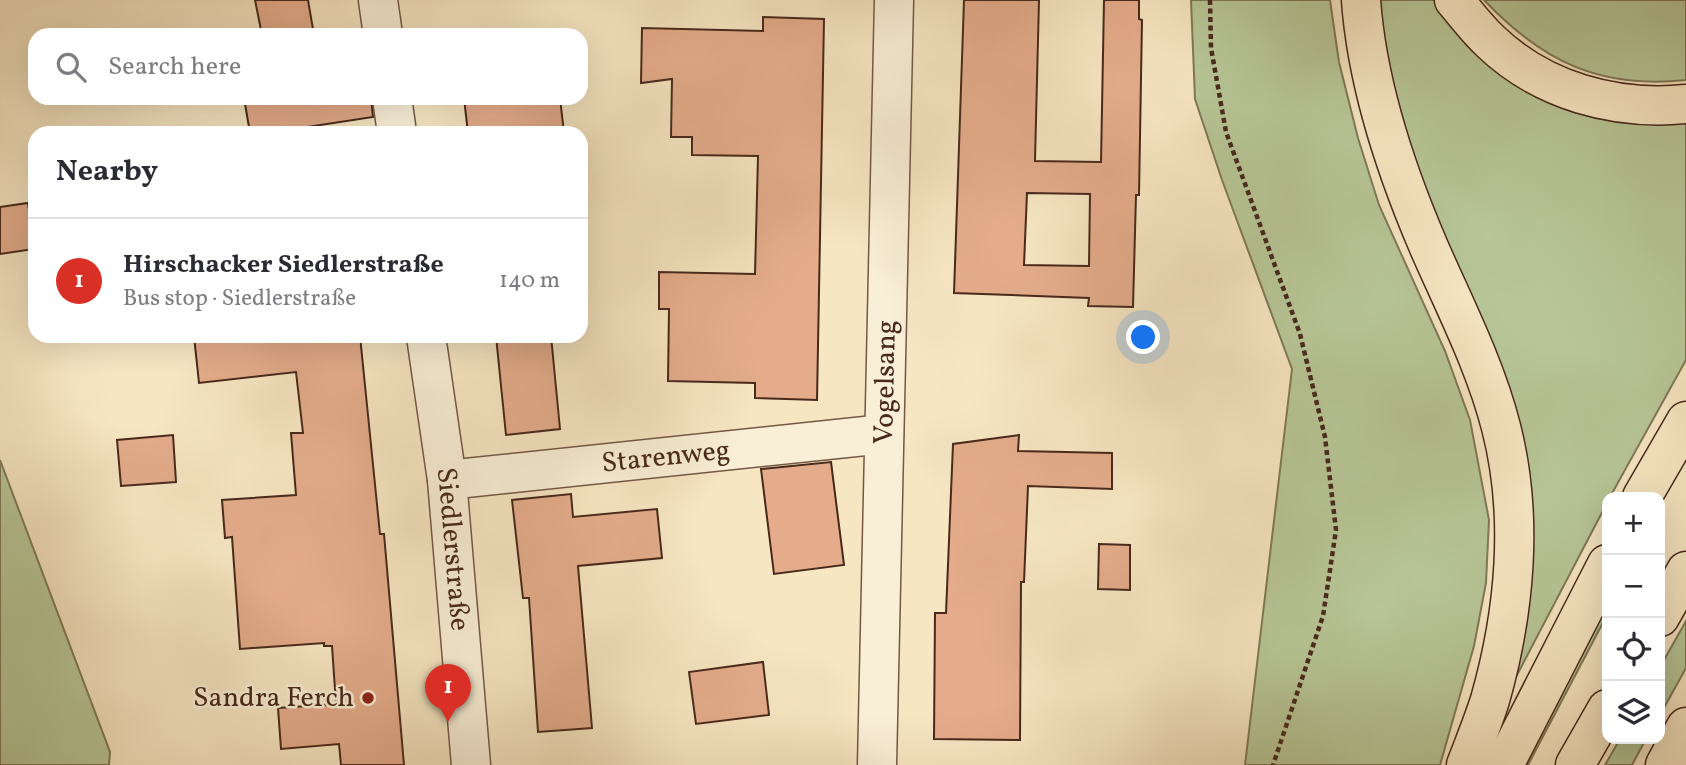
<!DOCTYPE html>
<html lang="en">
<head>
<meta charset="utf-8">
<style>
  body { margin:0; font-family:Vollkorn,serif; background:#f2f2f3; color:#2b2b33 }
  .controls { position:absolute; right:21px; bottom:21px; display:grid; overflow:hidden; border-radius:14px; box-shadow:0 7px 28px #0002 }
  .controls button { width:63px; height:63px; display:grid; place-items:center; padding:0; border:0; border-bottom:2px solid #e1e1e2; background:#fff; color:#2b2b33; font:35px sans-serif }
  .you { position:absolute; left:1144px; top:338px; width:24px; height:24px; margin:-18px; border:5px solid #fff; border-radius:50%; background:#1a73e8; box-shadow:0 0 0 10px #1a73e833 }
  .badge { display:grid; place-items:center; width:46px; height:46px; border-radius:50%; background:#d93025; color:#fff; font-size:23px; font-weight:700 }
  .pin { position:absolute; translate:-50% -58px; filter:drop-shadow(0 2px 4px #0008) }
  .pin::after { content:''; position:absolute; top:37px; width:24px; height:21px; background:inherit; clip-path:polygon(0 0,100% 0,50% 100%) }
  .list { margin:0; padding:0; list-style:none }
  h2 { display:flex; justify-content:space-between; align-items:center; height:91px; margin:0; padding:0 28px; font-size:30px }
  h2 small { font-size:23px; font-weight:400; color:#7c7c81 }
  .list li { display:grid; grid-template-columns:46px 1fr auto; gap:21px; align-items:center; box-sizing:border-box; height:126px; padding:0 28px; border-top:2px solid #e1e1e2 }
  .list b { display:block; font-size:26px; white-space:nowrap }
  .list p { margin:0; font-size:23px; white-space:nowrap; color:#7c7c81 }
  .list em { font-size:23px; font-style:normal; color:#7c7c81 }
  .icon { flex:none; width:38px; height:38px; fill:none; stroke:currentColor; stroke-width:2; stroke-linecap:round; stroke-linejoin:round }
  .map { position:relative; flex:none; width:1686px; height:765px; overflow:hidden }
  .search { position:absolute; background:#fff; box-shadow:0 7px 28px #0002; left:28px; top:28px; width:560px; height:77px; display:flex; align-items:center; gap:18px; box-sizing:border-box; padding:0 24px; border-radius:21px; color:#7c7c81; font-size:26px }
  .panel { position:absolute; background:#fff; box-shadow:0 7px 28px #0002; left:28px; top:126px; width:560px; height:217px; border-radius:21px }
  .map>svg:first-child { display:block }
  .green { fill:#b7c697; stroke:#807859; stroke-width:2 }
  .building { fill:#e4ac8b; stroke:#48291b; stroke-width:2; fill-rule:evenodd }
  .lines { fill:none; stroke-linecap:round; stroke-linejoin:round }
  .minor-casing { stroke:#745845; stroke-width:41 }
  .highway-casing { stroke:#48291b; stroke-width:41 }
  .path { stroke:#48291b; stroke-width:4.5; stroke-dasharray:5 3.5; stroke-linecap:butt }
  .minor { stroke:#f9efd7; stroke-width:38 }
  .highway { stroke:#f6e6c2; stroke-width:38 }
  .poi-dot { fill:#8f2418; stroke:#f9efd7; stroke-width:2.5 }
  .labels { text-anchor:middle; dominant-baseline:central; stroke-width:5; stroke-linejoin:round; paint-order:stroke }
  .street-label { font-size:28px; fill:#48291b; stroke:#f9efd7 }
  .poi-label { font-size:28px; fill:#48291b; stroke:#f9efd7; text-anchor:end }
</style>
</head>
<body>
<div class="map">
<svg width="1686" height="765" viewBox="0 0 1686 765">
  <rect width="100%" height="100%" fill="#f6e6c2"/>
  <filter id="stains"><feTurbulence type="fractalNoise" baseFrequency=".00286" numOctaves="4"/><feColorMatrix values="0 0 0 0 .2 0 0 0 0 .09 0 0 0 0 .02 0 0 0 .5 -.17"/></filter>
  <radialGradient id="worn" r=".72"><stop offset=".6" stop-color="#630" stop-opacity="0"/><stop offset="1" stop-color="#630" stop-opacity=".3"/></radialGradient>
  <!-- green -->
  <g class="green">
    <path d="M1191 0H1330L1339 62 1358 138 1379 205 1445 351 1470 420 1489 520 1486 583 1474 646 1440 765H1245L1292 369 1222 180 1195 99Z"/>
    <path d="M1376 0H1435C1442 12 1452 23 1461 34 1521 106 1594 130 1686 121V360L1610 497H1607V503L1516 677 1529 580 1413 181Z"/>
    <path d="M1484 0H1686V80C1600 89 1543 62 1484 0Z"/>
    <path d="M0 460 110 752 109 765H0Z"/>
    <path d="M1599 612 1607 615 1528 765H1520Z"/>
    <path d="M1686 621V668L1660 715V667Z"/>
    <path d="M1620 739H1646L1632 765H1605Z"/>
  </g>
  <!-- building -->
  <g class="building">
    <path d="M255 0H308L314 35H262Z"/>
    <path d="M964 0H1039L1035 161 1101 162 1104 0H1139V19L1142 20 1139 195H1136L1133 307 1088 306 1089 298 954 293ZM1027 193 1090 194 1089 266 1024 265Z"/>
    <path d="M763 17 824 19 817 400 755 398V383L668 381 669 309H659V272L755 274 758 156 692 155V137H671L672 79 641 83 642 28 763 31Z"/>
    <path d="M244 98H371L373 117 268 133H250Z"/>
    <path d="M464 98H560L564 133H468Z"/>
    <path d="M28 203 34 249 0 254V207Z"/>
    <path d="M194 336H360L380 534H384L404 765H341L339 744 281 749 278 708 336 704 332 646H324V643L240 649 232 537 225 538 222 500 296 495 291 433H303L296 372 199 383Z"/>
    <path d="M496 336H551L560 429 506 435Z"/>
    <path d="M173 435 176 482 121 486 117 440Z"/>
    <path d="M1019 435 1018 451 1112 453V489L1028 486 1024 582H1021L1020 740 934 739 935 613H946L953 444Z"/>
    <path d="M831 462 844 565 774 574 761 469Z"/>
    <path d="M571 494 573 517 657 509 662 558 578 566 592 728 538 732 529 598H523L512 500Z"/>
    <path d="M1099 544 1130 545V590L1098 589Z"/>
    <path d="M763 662 769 715 696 724 689 672Z"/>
  </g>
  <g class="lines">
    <!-- minor casing -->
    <g class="minor-casing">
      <g id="minor">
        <path d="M378 0 383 35"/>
        <path d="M392 98 397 133"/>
        <path id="s1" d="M426 336 447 480 471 765"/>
        <path id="s2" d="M447 480 884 434"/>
        <path id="s3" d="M877 765 894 0"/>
      </g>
    </g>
    <!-- highway casing -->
    <g class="highway-casing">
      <g id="highway">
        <path d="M1361 0C1367 84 1395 168 1428 245 1454 305 1485 364 1501 427 1524 516 1515 612 1490 700 1483 722 1474 744 1466 765"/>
        <path d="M1454 0C1466 14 1477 29 1490 41 1542 91 1615 111 1686 104"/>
        <path d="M1642 497 1686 421"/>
        <path d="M1660 617 1686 571"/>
        <path d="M1504 765 1607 564"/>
        <path d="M1575 765 1607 709"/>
        <path d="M1665 765 1686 727"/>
      </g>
    </g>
    <!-- path -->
    <path class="path" d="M1210 0 1211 48 1226 132 1300 334 1325 437 1336 530 1323 616 1273 765"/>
    <!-- minor -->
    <use href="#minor" class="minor"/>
    <!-- highway -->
    <use href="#highway" class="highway"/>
  </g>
  <!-- markers -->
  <circle class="poi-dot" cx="368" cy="698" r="7"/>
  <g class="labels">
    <!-- street labels -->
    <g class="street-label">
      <text stroke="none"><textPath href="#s3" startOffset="383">Vogelsang</textPath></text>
      <text stroke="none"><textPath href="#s2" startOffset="220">Starenweg</textPath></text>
      <text stroke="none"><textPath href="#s1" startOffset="215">Siedlerstraße</textPath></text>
    </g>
    <!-- poi labels -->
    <g class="poi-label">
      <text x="354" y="698">Sandra Ferch</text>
    </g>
  </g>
  <rect width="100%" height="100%" filter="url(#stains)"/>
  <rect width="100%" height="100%" fill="url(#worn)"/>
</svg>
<div class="controls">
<button>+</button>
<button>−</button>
<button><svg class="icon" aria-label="locate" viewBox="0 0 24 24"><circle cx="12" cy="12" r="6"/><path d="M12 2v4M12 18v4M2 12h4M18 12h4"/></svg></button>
<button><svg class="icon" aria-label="layers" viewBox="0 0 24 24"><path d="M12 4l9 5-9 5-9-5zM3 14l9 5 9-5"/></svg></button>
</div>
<div class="you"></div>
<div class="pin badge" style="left:448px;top:722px">1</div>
<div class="search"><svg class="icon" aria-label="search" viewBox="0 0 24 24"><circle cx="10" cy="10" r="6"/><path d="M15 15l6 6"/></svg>Search here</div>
<section class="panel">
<h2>Nearby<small></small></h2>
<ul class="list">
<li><span class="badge">1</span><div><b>Hirschacker Siedlerstraße</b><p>Bus stop · Siedlerstraße</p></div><em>140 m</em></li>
</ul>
</section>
</div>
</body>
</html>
